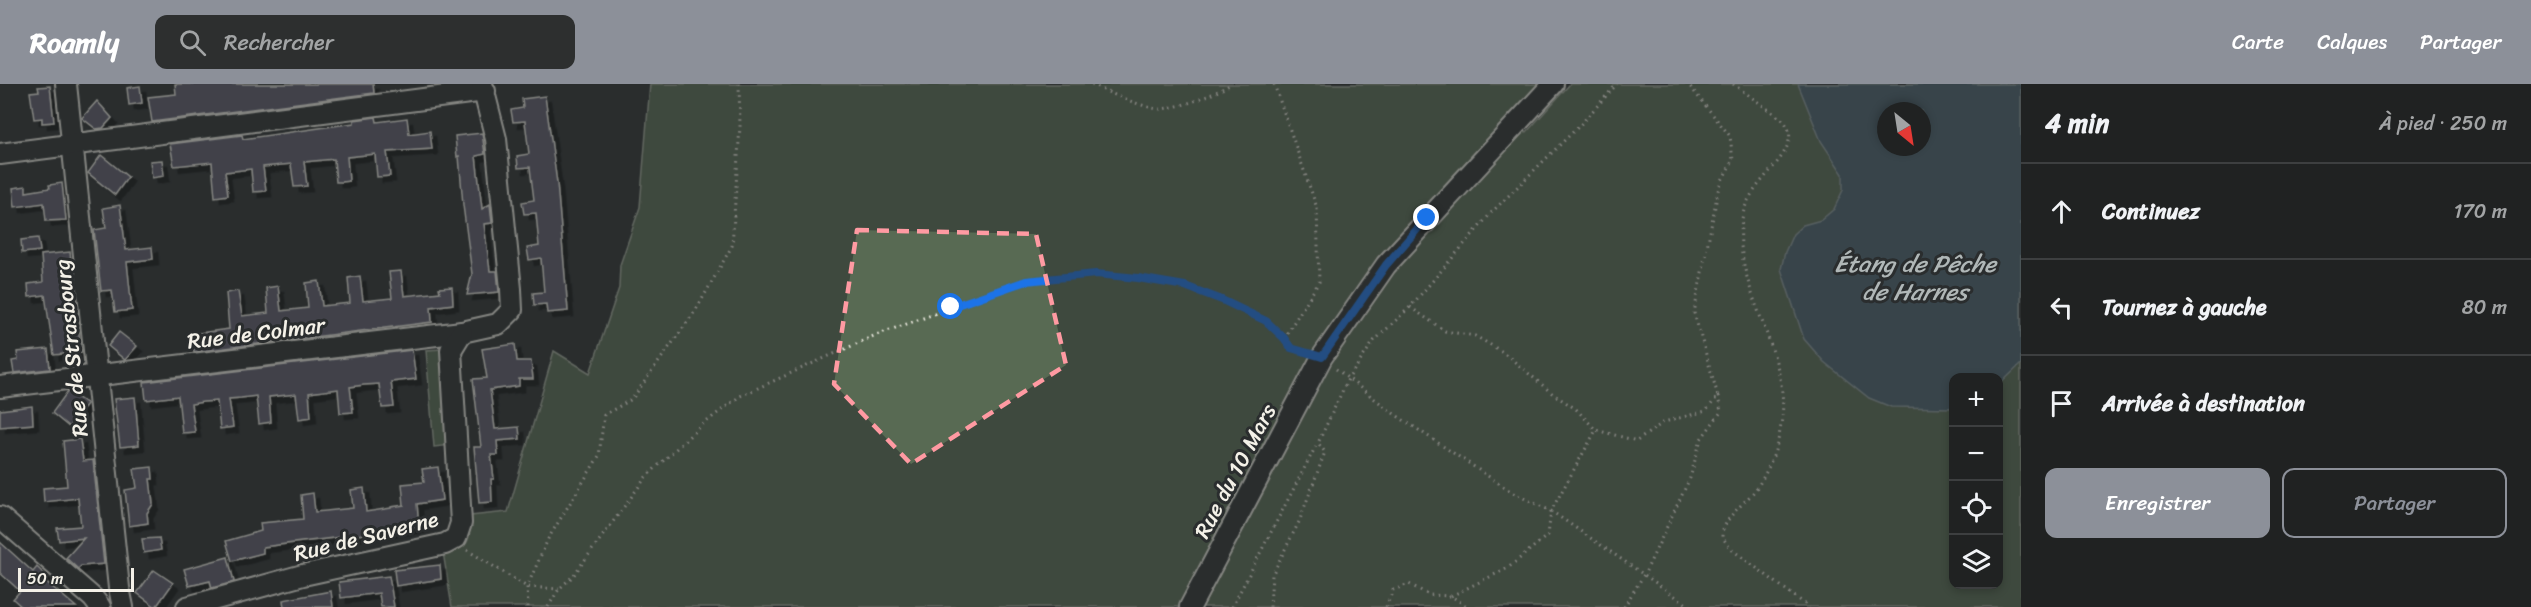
<!DOCTYPE html>
<html lang="fr">
<head>
<meta charset="utf-8">
<style>
  body { margin:0; font-family:Sriracha,sans-serif; background:#2d2f2f; color:#f1f3f6 }
  .controls { position:absolute; right:18px; bottom:18px; display:grid; overflow:hidden; border-radius:12px; box-shadow:0 3px 9px #0003 }
  .controls button { width:54px; height:54px; display:grid; place-items:center; padding:0; border:0; border-bottom:2px solid #3d3f40; background:#202222; color:#f1f3f6; font:30px sans-serif }
  .compass { position:absolute; left:1877px; top:18px; width:54px; height:54px; border-radius:50%; background:#202222; box-shadow:0 3px 9px #0003; rotate:150deg }
  .scale { position:absolute; left:18px; bottom:15px; width:116px; box-sizing:border-box; padding-left:6px; border:3px solid #f4f1e8; border-top:0; font-size:16px; line-height:21px; white-space:nowrap; color:#f4f1e8; -webkit-text-stroke:4px #2a2d2e; paint-order:stroke }
  .stop { position:absolute; width:18px; height:18px; margin:-14px; border:4px solid #1a73e8; border-radius:50%; background:#fff }
  .stop.end { background:#1a73e8; border-color:#fff; box-shadow:0 2px 6px #0008 }
  .list { margin:0; padding:0; list-style:none }
  h2 { display:flex; justify-content:space-between; align-items:center; height:78px; margin:0; padding:0 24px; font-size:26px }
  h2 small { font-size:20px; font-weight:400; color:#a2a4a5 }
  .list li { display:grid; grid-template-columns:39px 1fr auto; gap:18px; align-items:center; box-sizing:border-box; height:96px; padding:0 24px; border-top:2px solid #3d3f40 }
  .list b { display:block; font-size:22px; white-space:nowrap }
  .list em { font-size:20px; font-style:normal; color:#a2a4a5 }
  .actions { display:flex; gap:12px; padding:18px 24px }
  .actions a { flex:1; padding:14px 0; border:2px solid #8c9099; border-radius:12px; text-align:center; font-size:21px; color:#8c9099 }
  .actions .main { background:#8c9099; color:#fff }
  .icon { flex:none; width:33px; height:33px; fill:none; stroke:currentColor; stroke-width:2; stroke-linecap:round; stroke-linejoin:round }
  .map { position:relative; flex:none; width:2021px; height:523px; overflow:hidden }
  header { display:flex; align-items:center; gap:36px; box-sizing:border-box; height:84px; padding:0 30px; background:#8c9099; color:#fff }
  header strong { font-size:28px }
  nav { display:flex; gap:33px; margin-inline-start:auto; font-size:21px }
  .search { width:420px; height:54px; background:#2d2f2f; display:flex; align-items:center; gap:15px; box-sizing:border-box; padding:0 21px; border-radius:12px; color:#a2a4a5; font-size:22px }
  main { display:flex }
  aside { flex:1; background:#202222 }
  .map>svg:first-child { display:block }
  .green { fill:#596a53; stroke:#a6ae9e; stroke-width:1.5; fill-rule:evenodd }
  .water { fill:#49616d; stroke:#8d9b9e; stroke-width:1.5; fill-rule:evenodd }
  .building { fill:#5d5a6c; stroke:#f4f1e8; stroke-width:1.5; filter:url(#shadow) }
  .lines { fill:none; stroke-linecap:round; stroke-linejoin:round }
  .minor-casing { stroke:#f4f1e8; stroke-width:24 }
  .path { stroke:#f4f1e8; stroke-width:3; stroke-dasharray:1.5 4.5; stroke-linecap:butt }
  .minor { stroke:#2a2d2e; stroke-width:20 }
  .route { stroke:#1a73e8; stroke-width:8 }
  .marked { fill:none; stroke:#ff9aa2; stroke-width:4.5; stroke-dasharray:12 8; stroke-linejoin:round }
  .labels { text-anchor:middle; dominant-baseline:central; stroke-width:6; stroke-linejoin:round; paint-order:stroke }
  .street-label { font-size:22px; fill:#f4f1e8; stroke:#2a2d2e }
  .water-label { font-size:24px; font-style:italic; fill:#b0b7b7; stroke:#2a2d2e }
</style>
</head>
<body>
<header>
<strong>Roamly</strong>
<div class="search"><svg class="icon" aria-label="search" viewBox="0 0 24 24"><circle cx="10" cy="10" r="6"/><path d="M15 15l6 6"/></svg>Rechercher</div>
<nav><a>Carte</a><a>Calques</a><a>Partager</a></nav>
</header>
<main>
<div class="map">
<svg width="2021" height="523" viewBox="0 0 2021 523">
  <defs>
    <filter id="shadow"><feDropShadow dx="5.5" dy="5.5" stdDeviation="0" flood-color="#0009"/></filter>
  </defs>
  <rect width="100%" height="100%" fill="#2a2d2e"/>
  <filter id="ink" filterUnits="userSpaceOnUse"><feTurbulence type="fractalNoise" baseFrequency=".0167" numOctaves="2"/><feDisplacementMap in="SourceGraphic" scale="12" xChannelSelector="R" yChannelSelector="G"/><feConvolveMatrix kernelMatrix="1 2 1 2 8 2 1 2 1" color-interpolation-filters="sRGB"/></filter>
  <g filter="url(#ink)">
    <!-- green -->
    <g class="green">
      <path d="M650 0H1546L1518 32 1526 49 1570 0H2021V523H452L443 468C470 465 470 458 470 432L508 428 554 267 590 289 619 204 620 181 640 123ZM1886 27H1922V63H1886ZM1954 294H1998V500H1954Z"/>
      <path d="M443 265 451 361 434 363 426 266Z"/>
    </g>
    <!-- water -->
    <path class="water" d="M1798 0H2021V280L1999 301 1998 294H1954L1953 324 1891 323 1869 314 1824 278 1804 255 1781 185 1785 168 1793 150 1803 141 1821 136 1834 125 1843 106V90L1821 57ZM1886 27H1922V63H1886Z"/>
    <!-- building -->
    <g class="building">
      <path d="M175 0H373L374 9 152 38 148 13 176 10Z"/>
      <path d="M50 2 54 38 42 39V34L34 35 30 8 39 7 38 3Z"/>
      <path d="M140 2 142 19 129 21 127 4Z"/>
      <path d="M545 12 557 99 568 227 547 229 546 220 534 221 533 209 544 208 541 174 529 176 527 164 539 162 536 129 524 130 522 118 534 116 531 92 530 83 518 84 517 72 529 70 525 37 513 38 511 26 523 24 522 15Z"/>
      <path d="M97 17 112 34 103 44 96 45 82 34Z"/>
      <path d="M376 33 377 38 407 34 409 50 430 47 432 65 387 68 390 92 377 93 375 70 347 73 349 97 342 98H336L334 75 304 78 307 102 294 103 291 80 263 83 266 107 253 108 251 85 225 88 228 111 215 113 212 78 174 82 170 60 242 51 243 55 354 39V36Z"/>
      <path d="M482 49 485 70 476 72 482 125 490 120 492 139 484 140 490 187H497L499 208 467 211 472 190 463 121 459 72 457 73 455 52Z"/>
      <path d="M101 71 128 93 115 111 88 89Z"/>
      <path d="M162 76 164 92 152 94 150 77Z"/>
      <path d="M62 99 66 136 46 137 44 119 15 123 13 104 26 102V108L50 104 49 101Z"/>
      <path d="M120 121 126 166 152 163 153 175 127 178 132 226 115 228 112 206 101 207 94 146 106 144 103 124Z"/>
      <path d="M38 154 40 167 22 169 21 156Z"/>
      <path d="M70 168 81 268 54 271 45 211 29 213 28 200 43 198 41 171Z"/>
      <path d="M401 187 404 212 440 208 439 204 452 203 453 220 431 223 432 238 194 268 192 250 229 245 226 209 238 207 242 232 268 229 266 204 278 202 281 227 308 224 306 199 319 197 322 222 350 219 348 194 360 192 363 217 392 214 389 188Z"/>
      <path d="M119 248 137 262 125 276 108 262Z"/>
      <path d="M515 260 517 277H531L533 295H519V302L490 306 495 345 519 343 520 355 497 357 498 371H491L494 395H491L492 418 479 419 474 363H481L473 295 487 294 482 265Z"/>
      <path d="M48 265 50 285 14 289 12 277 18 276 17 268Z"/>
      <path d="M412 266 416 295 391 298 394 323 382 324 379 300 364 301 350 303 353 328 340 329 338 305 309 309 311 333 299 335 296 310 269 313 271 338 259 340 256 312 241 314 229 315 233 343 220 345 217 317 203 318 191 320 195 348 182 349 178 312 146 316 144 298Z"/>
      <path d="M68 307 87 320 69 343 52 329Z"/>
      <path d="M135 313 139 361 120 363 114 315Z"/>
      <path d="M32 322 33 340 0 343V326Z"/>
      <path d="M80 355 83 377 93 376 104 480 81 482 78 485 66 474 84 454 59 457 57 444 81 442 78 414 44 418 43 404 67 402 63 357Z"/>
      <path d="M152 383 153 395H150L153 420 147 429 148 439 129 442 125 406 137 404 134 385Z"/>
      <path d="M438 383 442 416 417 420 419 443 263 463V469L232 477 226 457 261 447 260 439 303 435 301 411 313 409 315 428 326 427 353 424 351 406 364 404 366 428 391 424V423L404 421 402 400 424 398 422 385Z"/>
      <path d="M159 454 161 466 144 469 142 455Z"/>
      <path d="M0 458 33 488 37 483 47 493 44 496 76 523H22L13 515 20 507 0 489Z"/>
      <path d="M228 473 234 498 212 504 210 497 189 502 184 485Z"/>
      <path d="M440 481 441 495 396 502 394 486Z"/>
      <path d="M154 486 173 499 156 523 137 509Z"/>
      <path d="M389 492 394 523H381L379 509 341 514 339 498Z"/>
      <path d="M331 507 333 523H284L283 516Z"/>
    </g>
    <g class="lines">
      <!-- minor casing -->
      <g class="minor-casing">
        <g id="minor">
          <path d="M66 0 119 504 123 523"/>
          <path d="M0 70 485 7"/>
          <path d="M0 303 462 248 498 240 512 226 511 205 496 55 482 0"/>
          <path d="M0 433 93 514 100 523"/>
          <path d="M187 523 303 491 445 460 456 454 461 439 451 266 462 248"/>
          <path d="M1190 523 1322 273 1386 181 1553 0"/>
        </g>
      </g>
      <!-- path -->
      <g class="path">
        <path d="M1092 0C1102 7 1150 26 1161 25 1185 22 1211 12 1231 0"/>
        <path d="M1274 0 1317 124 1319 198 1284 254"/>
        <path d="M1733 0 1783 36C1788 42 1791 49 1789 57 1782 82 1750 100 1743 130 1728 198 1790 264 1782 334 1779 359 1772 380 1758 402 1748 418 1722 433 1722 453L1731 465 1809 523"/>
        <path d="M1410 223 1445 247 1475 252 1503 268 1553 310 1576 325 1596 346 1637 357 1664 338 1706 327 1718 312 1694 229 1719 102 1733 76 1730 52 1688 0"/>
        <path d="M1336 285 1393 329 1515 410 1551 427 1691 523"/>
        <path d="M467 466 527 503 559 505"/>
        <path d="M1451 512 1508 484 1548 451 1551 427 1596 346"/>
        <path d="M528 523 527 503 548 455 599 372 604 331 632 315 696 226 732 162 740 42 739 0"/>
        <path d="M548 523 559 505 573 492 646 393 697 345 740 312 876 251 1026 197 1097 190 1139 193 1185 202 1222 216 1266 237 1284 254 1291 264 1307 269"/>
        <path d="M1232 523 1317 360"/>
        <path d="M1270 523 1272 491 1299 438 1325 368 1318 359 1348 295 1374 257 1410 223 1492 128 1580 41 1617 0"/>
        <path d="M1386 523 1393 506 1409 500 1429 511 1451 512 1468 523"/>
        <path d="M1624 523 1645 489 1690 394 1701 355 1721 328 1718 312"/>
      </g>
      <!-- minor -->
      <use href="#minor" class="minor"/>
    </g>
  </g>
  <g class="lines" filter="url(#ink)">
    <!-- route -->
    <path class="route" d="M951 223 1026 197 1096 190 1138 194 1185 202 1222 216 1266 237 1284 254 1291 264 1322 273 1386 181 1427 134"/>
  </g>
  <!-- marked area -->
  <path d="M0 0H2021V523H0ZM857 146 1036 150 1066 281 911 380 834 300Z" fill="#2a2d2e" fill-opacity=".55" fill-rule="evenodd"/>
  <path class="marked" d="M857 146 1036 150 1066 281 911 380 834 300Z"/>
  <g class="labels">
    <!-- street labels -->
    <g class="street-label">
      <text transform="translate(256 249) rotate(-7)">Rue de Colmar</text>
      <text transform="translate(71 264) rotate(-96)">Rue de Strasbourg</text>
      <text transform="translate(1235 387) rotate(-62)">Rue du 10 Mars</text>
      <text transform="translate(366 452) rotate(-14)">Rue de Saverne</text>
    </g>
    <!-- water labels -->
    <g class="water-label">
      <text x="1915" y="180">Étang de Pêche<tspan x="1915" dy="28">de Harnes</tspan></text>
    </g>
  </g>
</svg>
<div class="controls">
<button>+</button>
<button>−</button>
<button><svg class="icon" aria-label="locate" viewBox="0 0 24 24"><circle cx="12" cy="12" r="6"/><path d="M12 2v4M12 18v4M2 12h4M18 12h4"/></svg></button>
<button><svg class="icon" aria-label="layers" viewBox="0 0 24 24"><path d="M12 4l9 5-9 5-9-5zM3 14l9 5 9-5"/></svg></button>
</div>
<svg class="compass" viewBox="-18 -18 36 36"><path d="M0-13l5 13h-10z" fill="#e53935"/><path d="M0 13l5-13h-10z" fill="#a2a4a5"/></svg>
<div class="scale">50 m</div>
<div class="stop" style="left:951px;top:223px"></div>
<div class="stop end" style="left:1427px;top:134px"></div>
</div>
<aside>
<h2>4 min<small>À pied · 250 m</small></h2>
<ul class="list">
<li><svg class="icon" aria-label="ahead" viewBox="0 0 24 24"><path d="M12 20V5M6 11l6-6 6 6"/></svg><div><b>Continuez</b></div><em>170 m</em></li>
<li><svg class="icon" aria-label="left" viewBox="0 0 24 24"><path d="M17 20v-9H6M10 6l-5 5 5 5"/></svg><div><b>Tournez à gauche</b></div><em>80 m</em></li>
<li><svg class="icon" aria-label="arrive" viewBox="0 0 24 24"><path d="M6 21V4h12l-3 4 3 4H6"/></svg><div><b>Arrivée à destination</b></div></li>
</ul>
<div class="actions"><a class="main">Enregistrer</a><a>Partager</a></div>
</aside>
</main>
</body>
</html>
